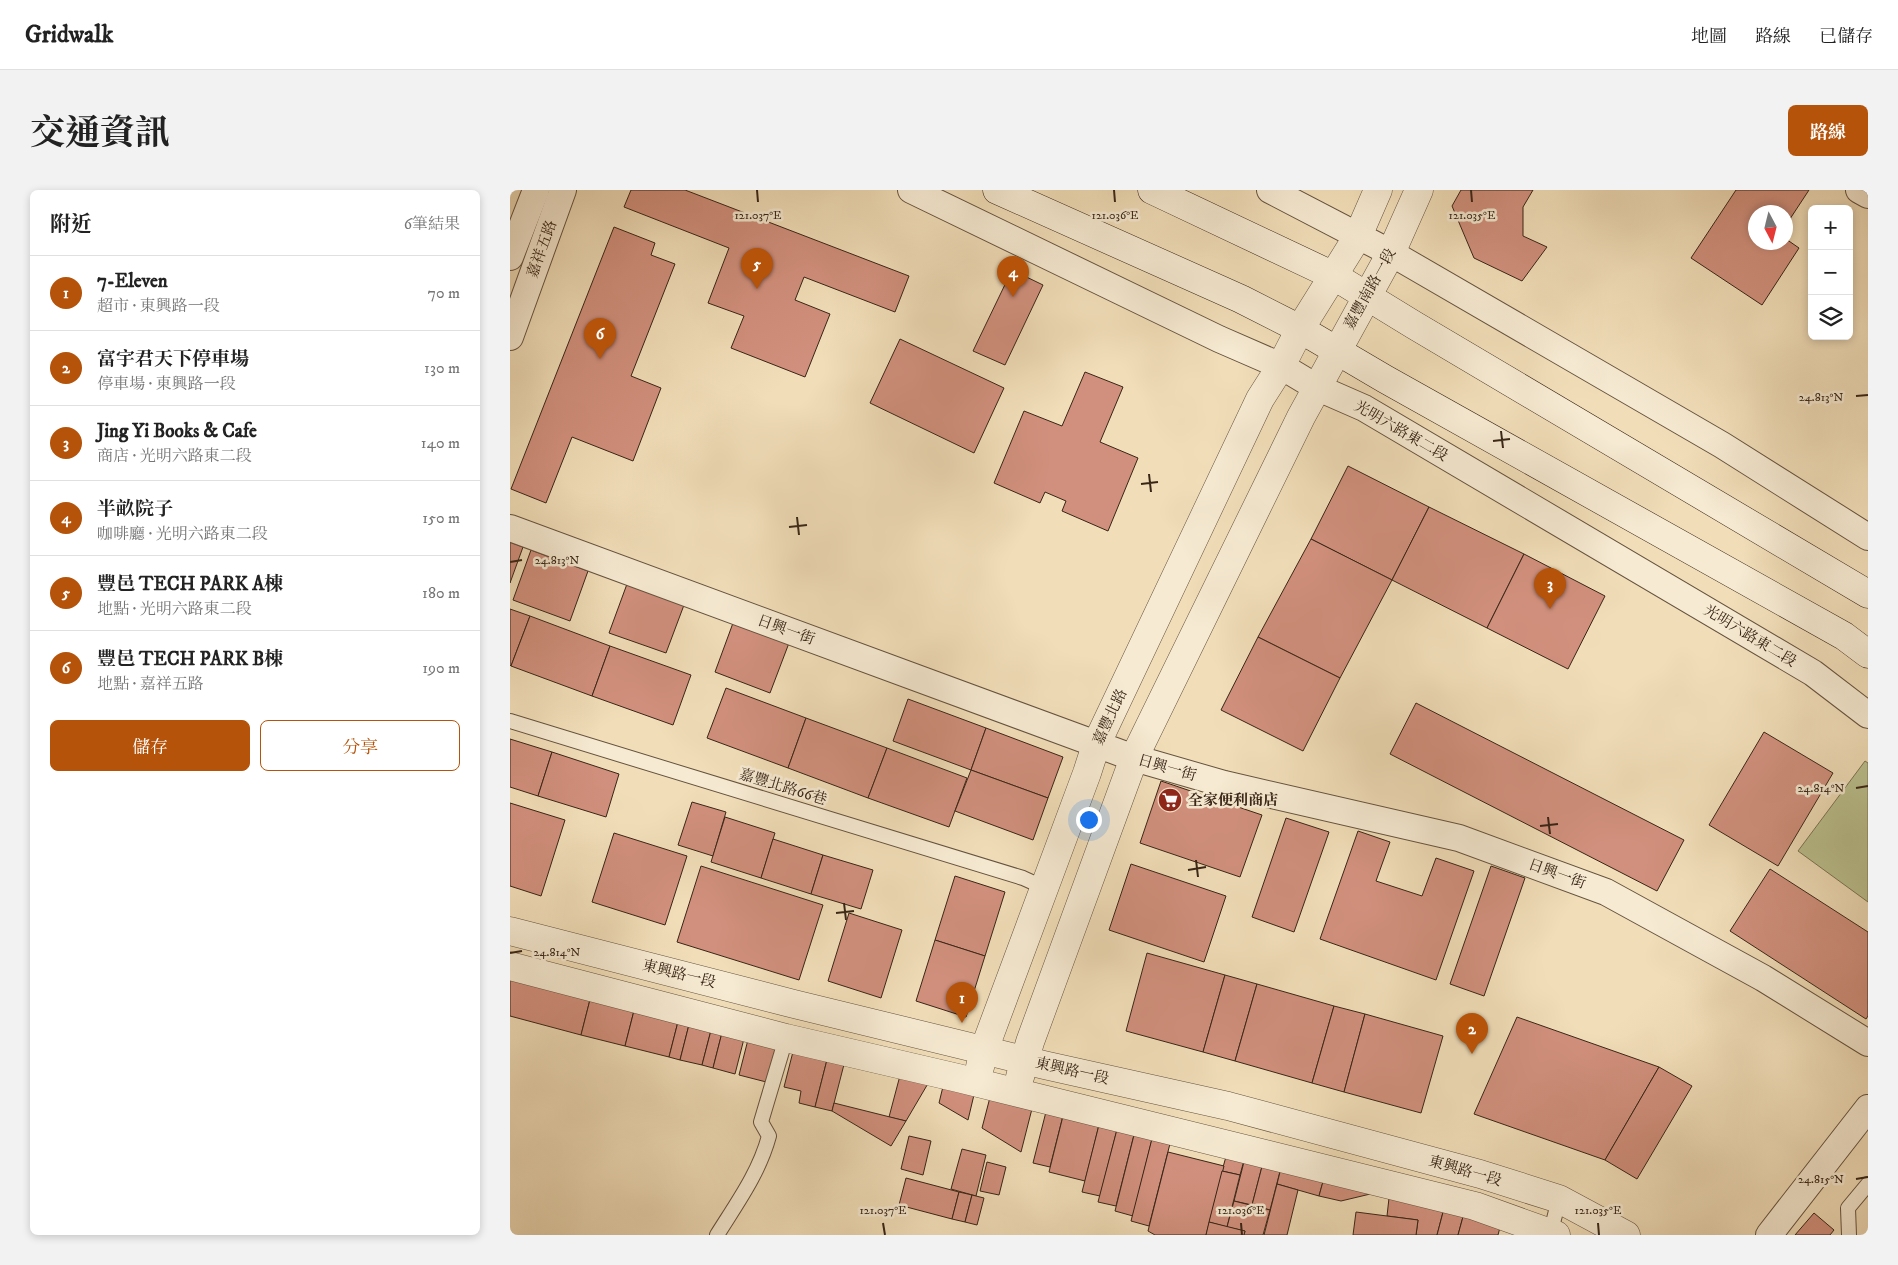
<!DOCTYPE html>
<html lang="zh-TW">
<head>
<meta charset="utf-8">
<style>
  body { margin:0; font-family:"IM FELL DW Pica","Noto Serif TC",serif; background:#f2f2f2; color:#222 }
  .controls { position:absolute; right:15px; top:15px; display:grid; overflow:hidden; border-radius:8px; box-shadow:0 2px 8px #0003 }
  .controls button { width:45px; height:45px; display:grid; place-items:center; padding:0; border:0; border-bottom:1px solid #e0e0e0; background:#fff; color:#222; font:25px sans-serif }
  .compass { position:absolute; left:1238px; top:15px; width:45px; height:45px; border-radius:50%; background:#fff; box-shadow:0 2px 8px #0003; rotate:173deg }
  .you { position:absolute; left:578px; top:629px; width:18px; height:18px; margin:-12px; border:4px solid #fff; border-radius:50%; background:#1a73e8; box-shadow:0 0 0 8px #1a73e833 }
  .badge { display:grid; place-items:center; width:32px; height:32px; border-radius:50%; background:#b45309; color:#fff; font-size:16px; font-weight:700 }
  .pin { position:absolute; translate:-50% -41px; filter:drop-shadow(0 1px 2px #0008) }
  .pin::after { content:''; position:absolute; top:26px; width:18px; height:15px; background:inherit; clip-path:polygon(0 0,100% 0,50% 100%) }
  .list { margin:0; padding:0; list-style:none }
  h2 { display:flex; justify-content:space-between; align-items:center; height:65px; margin:0; padding:0 20px; font-size:21px }
  h2 small { font-size:16px; font-weight:400; color:#767676 }
  .list li { display:grid; grid-template-columns:32px 1fr auto; gap:15px; align-items:center; box-sizing:border-box; height:75px; padding:0 20px; border-top:1px solid #e0e0e0 }
  .list b { display:block; font-size:19px; white-space:nowrap }
  .list p { margin:0; font-size:16px; white-space:nowrap; color:#767676 }
  .list em { font-size:16px; font-style:normal; color:#767676 }
  .actions { display:flex; gap:10px; padding:15px 20px }
  .actions a { flex:1; padding:11px 0; border:1px solid #b45309; border-radius:8px; text-align:center; font-size:18px; color:#b45309 }
  .actions .main { background:#b45309; color:#fff }
  .icon { flex:none; width:28px; height:28px; fill:none; stroke:currentColor; stroke-width:2; stroke-linecap:round; stroke-linejoin:round }
  .map { position:relative; flex:none; width:1358px; height:1045px; overflow:hidden; border-radius:8px }
  header { display:flex; align-items:center; gap:30px; box-sizing:border-box; height:70px; padding:0 25px; background:#fff; border-bottom:1px solid #e0e0e0 }
  header strong { font-size:24px }
  nav { display:flex; gap:28px; margin-inline-start:auto; font-size:18px }
  .intro { display:flex; align-items:center; justify-content:space-between; box-sizing:border-box; height:120px; padding:0 30px }
  h1 { margin:0; font-size:35px }
  .button { padding:12px 22px; border-radius:8px; background:#b45309; color:#fff; font-size:18px; font-weight:700 }
  main { display:flex; gap:30px; padding:0 30px }
  aside { flex:1; background:#fff; border-radius:8px; box-shadow:0 2px 8px #0003 }
  .map>svg:first-child { display:block }
  .green { fill:#bbc18f; stroke:#7a7352 }
  .building { fill:#d1907d; stroke:#382516 }
  .lines { fill:none; stroke-linecap:round; stroke-linejoin:round }
  .service-casing { stroke:#66533f; stroke-width:16 }
  .minor-casing { stroke:#66533f; stroke-width:28 }
  .tertiary-casing { stroke:#66533f; stroke-width:29 }
  .secondary-casing { stroke:#382516; stroke-width:29 }
  .service { stroke:#f6ead2; stroke-width:14 }
  .minor { stroke:#f6ead2; stroke-width:26 }
  .tertiary { stroke:#f6ead2; stroke-width:28 }
  .secondary { stroke:#f6ead2; stroke-width:28 }
  .ticks { fill:none; stroke:#382516; stroke-width:2 }
  .labels { text-anchor:middle; dominant-baseline:central; stroke-width:5; stroke-linejoin:round; paint-order:stroke }
  .street-label { font-size:15px; fill:#382516; stroke:#f6ead2 }
  .poi-label { font-size:15px; font-weight:bold; fill:#382516; stroke:#f6ead2; text-anchor:start }
  .ticks-label { font-size:12px; text-anchor:middle; fill:#382516; stroke:#f6ead2; stroke-width:5; stroke-linejoin:round; paint-order:stroke }
</style>
</head>
<body>
<header>
<strong>Gridwalk</strong>
<nav><a>地圖</a><a>路線</a><a>已儲存</a></nav>
</header>
<div class="intro"><h1>交通資訊</h1><a class="button">路線</a></div>
<main>
<aside>
<h2>附近<small>6筆結果</small></h2>
<ul class="list">
<li><span class="badge">1</span><div><b>7-Eleven</b><p>超市 · 東興路一段</p></div><em>70 m</em></li>
<li><span class="badge">2</span><div><b>富宇君天下停車場</b><p>停車場 · 東興路一段</p></div><em>130 m</em></li>
<li><span class="badge">3</span><div><b>Jing Yi Books &amp; Cafe</b><p>商店 · 光明六路東二段</p></div><em>140 m</em></li>
<li><span class="badge">4</span><div><b>半畝院子</b><p>咖啡廳 · 光明六路東二段</p></div><em>150 m</em></li>
<li><span class="badge">5</span><div><b>豐邑 TECH PARK A棟</b><p>地點 · 光明六路東二段</p></div><em>180 m</em></li>
<li><span class="badge">6</span><div><b>豐邑 TECH PARK B棟</b><p>地點 · 嘉祥五路</p></div><em>190 m</em></li>
</ul>
<div class="actions"><a class="main">儲存</a><a>分享</a></div>
</aside>
<div class="map">
<svg width="1358" height="1045" viewBox="0 0 1358 1045">
  <rect width="100%" height="100%" fill="#f1deb9"/>
  <filter id="stains"><feTurbulence type="fractalNoise" baseFrequency=".004" numOctaves="4"/><feColorMatrix values="0 0 0 0 .2 0 0 0 0 .09 0 0 0 0 .02 0 0 0 .5 -.17"/></filter>
  <radialGradient id="worn" r=".72"><stop offset=".6" stop-color="#630" stop-opacity="0"/><stop offset="1" stop-color="#630" stop-opacity=".3"/></radialGradient>
  <!-- green -->
  <path class="green" d="M1355 571 1358 573V712L1288 661Z"/>
  <!-- building -->
  <g class="building">
    <path d="M121 0H175L399 86 385 122 294 87 285 110 320 124 295 187 221 158 234 126 198 113 219 58 114 17Z"/>
    <path d="M951 0H1023L1013 17V46L1037 57 1012 91 964 68 942 16Z"/>
    <path d="M1226 0H1299L1276 35V22H1246V52H1276V49L1289 58 1252 115 1181 68Z"/>
    <path d="M104 37 145 53 141 65 165 74 121 186 151 198 123 271 62 247 36 313 1 299Z"/>
    <path d="M502 80 533 95 495 175 463 161Z"/>
    <path d="M390 149 494 198 464 263 360 213Z"/>
    <path d="M575 182 613 197 590 252 628 268 598 341 552 321 556 311 535 302 530 313 484 293 514 221 552 236Z"/>
    <path d="M838 276 919 317 882 390 801 349Z"/>
    <path d="M919 317 1014 364 977 438 882 390Z"/>
    <path d="M801 349 882 390 830 488 748 447Z"/>
    <path d="M0 352 13 357 0 393Z"/>
    <path d="M21 360 78 381 60 431 3 410Z"/>
    <path d="M1014 364 1095 406 1058 479 977 438Z"/>
    <path d="M117 394 174 415 156 463 99 443Z"/>
    <path d="M0 419 20 426 1 476 0 475Z"/>
    <path d="M20 426 100 456 82 506 1 476Z"/>
    <path d="M223 433 279 453 260 503 205 482Z"/>
    <path d="M748 447 830 488 793 561 711 520Z"/>
    <path d="M100 456 181 485 163 535 82 506Z"/>
    <path d="M216 498 296 528 278 578 197 548Z"/>
    <path d="M398 509 476 538 461 580 383 551Z"/>
    <path d="M906 513 1174 650 1147 701 880 564Z"/>
    <path d="M296 528 377 558 358 608 278 578Z"/>
    <path d="M476 538 553 567 538 608 461 580Z"/>
    <path d="M1254 542 1323 583 1268 676 1199 635Z"/>
    <path d="M0 549 42 562 28 606 0 597Z"/>
    <path d="M377 558 457 588 439 637 358 608Z"/>
    <path d="M42 562 109 584 96 627 28 606Z"/>
    <path d="M461 580 538 608 523 650 445 621Z"/>
    <path d="M651 591 752 625 730 687 630 653Z"/>
    <path d="M182 612 216 622 203 666 168 655Z"/>
    <path d="M0 613 55 630 31 706 0 696Z"/>
    <path d="M215 627 265 643 251 688 201 672Z"/>
    <path d="M776 628 819 642 784 742 742 727Z"/>
    <path d="M848 641 880 652 866 691 912 706 926 668 964 681 926 790 810 749Z"/>
    <path d="M104 643 177 666 155 735 82 712Z"/>
    <path d="M263 649 313 665 301 704 251 688Z"/>
    <path d="M313 665 363 680 351 719 301 704Z"/>
    <path d="M621 674 716 706 694 772 599 740Z"/>
    <path d="M191 676 313 715 289 790 167 752Z"/>
    <path d="M981 676 1015 688 974 806 940 794Z"/>
    <path d="M1260 679 1358 742V826L1356 829 1220 741Z"/>
    <path d="M445 686 495 702 475 766 425 750Z"/>
    <path d="M339 723 392 740 371 808 318 791Z"/>
    <path d="M425 750 475 766 456 827 406 811Z"/>
    <path d="M637 763 715 785 693 862 616 841Z"/>
    <path d="M0 768 85 790 71 845 0 826Z"/>
    <path d="M715 785 747 794 725 871 693 862Z"/>
    <path d="M85 790 129 801 115 856 71 845Z"/>
    <path d="M747 794 824 816 802 893 725 871Z"/>
    <path d="M129 801 173 812 159 867 115 856Z"/>
    <path d="M173 812 184 815 170 870 159 867Z"/>
    <path d="M184 815 206 821 192 875 170 870Z"/>
    <path d="M824 816 855 824 834 902 802 893Z"/>
    <path d="M206 821 217 823 203 878 192 875Z"/>
    <path d="M217 823 239 829 225 884 203 878Z"/>
    <path d="M855 824 933 846 911 923 834 902Z"/>
    <path d="M1007 827 1149 877 1095 970 964 924Z"/>
    <path d="M243 830 282 840 268 895 229 885Z"/>
    <path d="M288 842 322 850 305 917 289 913 291 901 274 897Z"/>
    <path d="M322 850 339 855 322 921 305 917Z"/>
    <path d="M1149 877 1182 896 1127 989 1095 970Z"/>
    <path d="M392 878 423 885 396 931 379 927Z"/>
    <path d="M437 880 468 888 458 930 429 913Z"/>
    <path d="M484 892 526 903 511 962 472 938Z"/>
    <path d="M540 906 557 910 540 977 523 973Z"/>
    <path d="M557 910 593 919 575 991 539 982Z"/>
    <path d="M324 913 396 931 381 956 322 921Z"/>
    <path d="M593 919 611 924 590 1006 572 1002Z"/>
    <path d="M611 924 628 929 606 1016 588 1012Z"/>
    <path d="M628 929 646 933 623 1026 605 1021Z"/>
    <path d="M646 933 664 938 639 1036 621 1031Z"/>
    <path d="M399 946 421 951 413 985 391 979Z"/>
    <path d="M720 952 738 956 730 985 712 981Z"/>
    <path d="M738 956 756 961 742 1015 724 1011Z"/>
    <path d="M452 959 476 965 466 1006 441 999Z"/>
    <path d="M756 961 774 966 760 1020 742 1015Z"/>
    <path d="M658 962 714 976 696 1045H645L638 1041Z"/>
    <path d="M774 966 817 977 809 1006 767 994Z"/>
    <path d="M477 972 496 977 489 1005 470 1001Z"/>
    <path d="M817 977 877 1000 831 1011 809 1006Z"/>
    <path d="M712 981 730 985 717 1037 699 1032Z"/>
    <path d="M396 988 449 1002 442 1029 389 1015Z"/>
    <path d="M767 994 788 1000 777 1045H754Z"/>
    <path d="M880 999 937 1007 927 1045H906L908 1030 877 1026Z"/>
    <path d="M449 1002 462 1005 455 1032 442 1029Z"/>
    <path d="M462 1005 474 1008 467 1035 455 1032Z"/>
    <path d="M937 1007 957 1012 948 1045H927Z"/>
    <path d="M724 1011 760 1020 753 1045H734L735 1041 717 1037Z"/>
    <path d="M957 1012 994 1022 988 1045H948Z"/>
    <path d="M846 1022 908 1030 906 1045H843Z"/>
    <path d="M1304 1023 1324 1040 1320 1045H1285Z"/>
    <path d="M699 1032 735 1041 734 1045H696Z"/>
  </g>
  <g class="lines">
    <!-- service casing -->
    <g class="service-casing">
      <g id="service">
        <path d="M0 531 513 688 535 698"/>
        <path d="M207 1045C227 1013 249 983 259 946L251 932 276 848"/>
        <path d="M1040 1045 1049 1009"/>
        <path d="M1339 1045 1338 1018 1358 994"/>
      </g>
    </g>
    <!-- minor casing -->
    <g class="minor-casing">
      <g id="minor">
        <path d="M401 0 709 149 771 176 806 197 854 218 1303 483 1358 525"/>
        <path d="M760 0 881 63 1212 255 1358 347"/>
        <path d="M1349 0 1358 5"/>
        <path d="M0 67 26 0"/>
        <path d="M0 147 53 0"/>
        <path d="M0 338 624 568 714 594 949 648 1096 702 1253 788 1358 853"/>
        <path d="M1259 1045 1358 918"/>
      </g>
    </g>
    <!-- tertiary casing -->
    <g class="tertiary-casing">
      <g id="tertiary">
        <path d="M0 741 284 814 534 875 718 916 970 984 1049 1009 1116 1045"/>
        <path d="M0 776 276 848 448 888 965 1016 1046 1045"/>
        <path d="M470 877 474 860 577 583 586 555 750 209 771 176 790 139 848 46 868 0"/>
        <path d="M510 887 520 852 624 568 791 227 881 63 909 0"/>
      </g>
    </g>
    <!-- secondary casing -->
    <g class="secondary-casing">
      <g id="secondary">
        <path d="M487 0 731 109 790 139 875 189 1334 446 1358 464"/>
        <path d="M642 0 824 86 904 135 1358 404"/>
      </g>
    </g>
    <!-- service -->
    <use href="#service" class="service"/>
    <!-- minor -->
    <use href="#minor" class="minor"/>
    <!-- tertiary -->
    <use href="#tertiary" class="tertiary"/>
    <!-- secondary -->
    <use href="#secondary" class="secondary"/>
  </g>
  <!-- ticks -->
  <path class="ticks" d="M247 0 248 12M604 0 605 12M961 0 962 12M1346 206 1358 205M991 241 993 258M983 251 1000 249M639 284 641 302M631 294 648 292M287 327 289 345M279 337 297 335M0 372 12 370M1346 598 1358 596M1038 627 1040 644M1030 636 1048 634M686 670 688 687M678 680 696 677M334 713 336 730M326 723 344 721M0 763 12 761M1346 989 1358 987M373 1033 375 1045M731 1033 732 1045M1088 1033 1089 1045"/>
  <!-- icons -->
  <defs>
    <g id="supermarket-disc" transform="scale(1.25)"><circle r="9.5" fill="#8f2418" stroke="#f6ead2"/><path d="M-6-5.5h2.5l.6 2H6L4.5 2H-2.5L-4.4-4H-6ZM-1.5 3.2a1.3 1.3 0 1 0 .1 0ZM3 3.2a1.3 1.3 0 1 0 .1 0Z" fill="#fff"/></g>
  </defs>
  <g fill-rule="evenodd">
    <use href="#supermarket-disc" x="660" y="610"/>
  </g>
  <g class="labels">
    <!-- street labels -->
    <g class="street-label">
      <text transform="translate(32 59) rotate(-70)">嘉祥五路</text>
      <text transform="translate(860 99) rotate(-61)">嘉豐南路一段</text>
      <text transform="translate(891 241) rotate(30)">光明六路東二段</text>
      <text transform="translate(276 440) rotate(20)">日興一街</text>
      <text transform="translate(1240 446) rotate(31)">光明六路東二段</text>
      <text transform="translate(600 527) rotate(-65)">嘉豐北路</text>
      <text transform="translate(657 578) rotate(16)">日興一街</text>
      <text transform="translate(273 597) rotate(17)">嘉豐北路66巷</text>
      <text transform="translate(1047 684) rotate(20)">日興一街</text>
      <text transform="translate(169 784) rotate(14)">東興路一段</text>
      <text transform="translate(562 881) rotate(13)">東興路一段</text>
      <text transform="translate(955 981) rotate(16)">東興路一段</text>
    </g>
    <!-- poi labels -->
    <g class="poi-label">
      <text x="678" y="610">全家便利商店</text>
    </g>
  </g>
  <g class="ticks-label">
    <text x="248" y="29">121.037°E</text>
    <text x="605" y="29">121.036°E</text>
    <text x="962" y="29">121.035°E</text>
    <text x="1311" y="211">24.813°N</text>
    <text x="47" y="374">24.813°N</text>
    <text x="1311" y="602">24.814°N</text>
    <text x="47" y="766">24.814°N</text>
    <text x="1311" y="993">24.815°N</text>
    <text x="373" y="1024">121.037°E</text>
    <text x="731" y="1024">121.036°E</text>
    <text x="1088" y="1024">121.035°E</text>
  </g>
  <rect width="100%" height="100%" filter="url(#stains)"/>
  <rect width="100%" height="100%" fill="url(#worn)"/>
</svg>
<div class="controls">
<button>+</button>
<button>−</button>
<button><svg class="icon" aria-label="layers" viewBox="0 0 24 24"><path d="M12 4l9 5-9 5-9-5zM3 14l9 5 9-5"/></svg></button>
</div>
<svg class="compass" viewBox="-18 -18 36 36"><path d="M0-13l5 13h-10z" fill="#e53935"/><path d="M0 13l5-13h-10z" fill="#767676"/></svg>
<div class="you"></div>
<div class="pin badge" style="left:452px;top:833px">1</div>
<div class="pin badge" style="left:962px;top:864px">2</div>
<div class="pin badge" style="left:1040px;top:419px">3</div>
<div class="pin badge" style="left:503px;top:107px">4</div>
<div class="pin badge" style="left:247px;top:99px">5</div>
<div class="pin badge" style="left:90px;top:169px">6</div>
</div>
</main>
</body>
</html>
